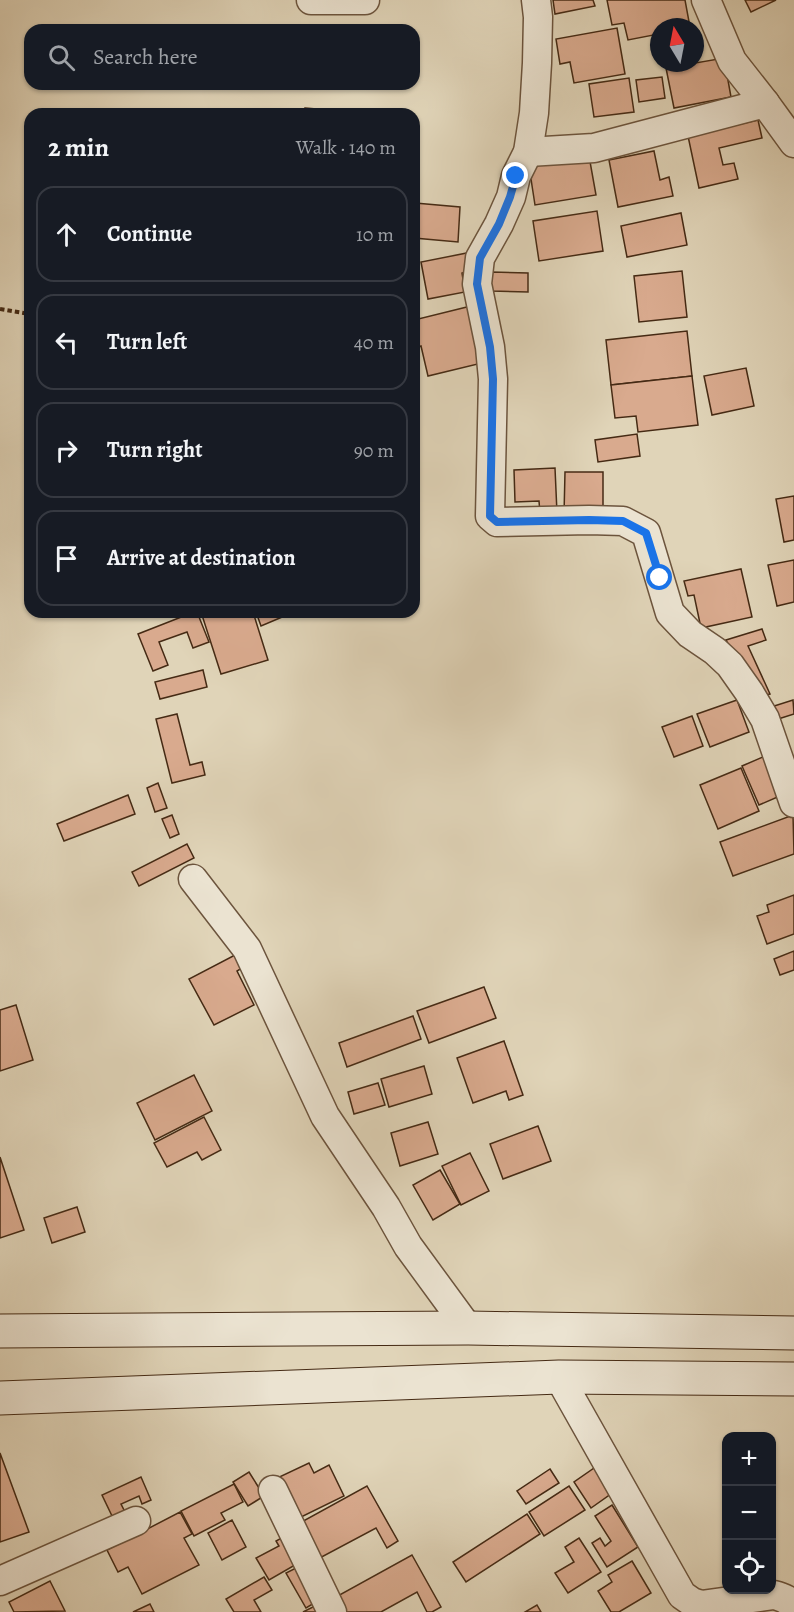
<!DOCTYPE html>
<html lang="en">
<head>
<meta charset="utf-8">
<style>
  body { margin:0; font-family:Alegreya,serif; background:#20242c; color:#f1f3f6 }
  .controls { position:absolute; right:18px; bottom:18px; display:grid; overflow:hidden; border-radius:12px; box-shadow:0 2px 4px #0004 }
  .controls button { width:54px; height:54px; display:grid; place-items:center; padding:0; border:0; border-bottom:2px solid #363941; background:#171b24; color:#f1f3f6; font:30px sans-serif }
  .compass { position:absolute; left:650px; top:18px; width:54px; height:54px; border-radius:50%; background:#171b24; box-shadow:0 2px 4px #0004; rotate:350deg }
  .stop { position:absolute; width:18px; height:18px; margin:-14px; border:4px solid #1a73e8; border-radius:50%; background:#fff }
  .stop.end { background:#1a73e8; border-color:#fff; box-shadow:0 2px 6px #0008 }
  .list { margin:0; padding:0; list-style:none }
  h2 { display:flex; justify-content:space-between; align-items:center; height:78px; margin:0; padding:0 24px; font-size:26px }
  h2 small { font-size:20px; font-weight:400; color:#9ea1a6 }
  .list li { display:grid; grid-template-columns:39px 1fr auto; gap:18px; align-items:center; box-sizing:border-box; height:96px; margin:0 12px 12px; padding:0 12px; border:2px solid #363941; border-radius:18px }
  .list b { display:block; font-size:22px; white-space:nowrap }
  .list em { font-size:20px; font-style:normal; color:#9ea1a6 }
  .icon { flex:none; width:33px; height:33px; fill:none; stroke:currentColor; stroke-width:2; stroke-linecap:round; stroke-linejoin:round }
  .map { position:relative; flex:none; width:794px; height:1612px; overflow:hidden }
  .search { position:absolute; background:#171b24; box-shadow:0 2px 4px #0004; left:24px; top:24px; width:396px; height:66px; display:flex; align-items:center; gap:15px; box-sizing:border-box; padding:0 21px; border-radius:18px; color:#9ea1a6; font-size:22px }
  .panel { position:absolute; background:#171b24; box-shadow:0 2px 4px #0004; left:24px; top:108px; width:396px; height:510px; border-radius:18px }
  .map>svg:first-child { display:block }
  .building { fill:#d9aa8e; stroke:#452a14; stroke-width:1.5 }
  .lines { fill:none; stroke-linecap:round; stroke-linejoin:round }
  .minor-casing { stroke:#6c543d; stroke-width:31 }
  .secondary-casing { stroke:#452a14; stroke-width:35 }
  .path { stroke:#452a14; stroke-width:4; stroke-dasharray:4.5 3; stroke-linecap:butt }
  .minor { stroke:#ebe3d1; stroke-width:28 }
  .secondary { stroke:#ebe3d1; stroke-width:33 }
  .route { stroke:#1a73e8; stroke-width:8 }
</style>
</head>
<body>
<div class="map">
<svg width="794" height="1612" viewBox="0 0 794 1612">
  <rect width="100%" height="100%" fill="#e0d4b8"/>
  <filter id="stains"><feTurbulence type="fractalNoise" baseFrequency=".00333" numOctaves="4"/><feColorMatrix values="0 0 0 0 .2 0 0 0 0 .09 0 0 0 0 .02 0 0 0 .5 -.17"/></filter>
  <radialGradient id="worn" r=".72"><stop offset=".6" stop-color="#630" stop-opacity="0"/><stop offset="1" stop-color="#630" stop-opacity=".3"/></radialGradient>
  <!-- building -->
  <g class="building">
    <path d="M553 0H593L595 6 555 14Z"/>
    <path d="M607 0H685L690 27H659V34L628 40 624 23 612 25Z"/>
    <path d="M745 0H776L751 12Z"/>
    <path d="M617 28 625 74 574 83 570 62 560 64 556 39Z"/>
    <path d="M724 58 731 97 674 108 666 68Z"/>
    <path d="M662 77 665 98 639 102 636 80Z"/>
    <path d="M629 78 634 112 594 117 589 84Z"/>
    <path d="M305 108 328 110V114H305Z"/>
    <path d="M758 120 762 138 719 148 723 165 734 163 738 179 699 188 688 136Z"/>
    <path d="M654 151 660 180 669 177 673 196 618 207 609 160Z"/>
    <path d="M589 156 596 195 535 205 529 166Z"/>
    <path d="M415 203 460 207 458 242 414 238Z"/>
    <path d="M597 211 603 251 539 261 533 221Z"/>
    <path d="M681 213 687 245 627 257 621 226Z"/>
    <path d="M472 252 475 270 462 273 465 292 428 299 421 262Z"/>
    <path d="M682 271 687 317 639 322 634 276Z"/>
    <path d="M491 272 528 273V292L491 291Z"/>
    <path d="M475 305 482 363 428 376 421 346 415 348 414 320Z"/>
    <path d="M687 331 692 376 611 385 606 340Z"/>
    <path d="M746 368 754 406 712 415 704 376Z"/>
    <path d="M692 376 698 425 638 432 636 416 615 418 611 385Z"/>
    <path d="M637 434 640 456 598 462 595 440Z"/>
    <path d="M555 468 557 513H540L539 501 515 502 514 470Z"/>
    <path d="M565 472H603V515H564Z"/>
    <path d="M794 496V540L784 542 776 499Z"/>
    <path d="M794 560V602L777 606 768 565Z"/>
    <path d="M741 569 752 617 701 628 694 595 688 596 684 581Z"/>
    <path d="M194 612H197L209 642 193 648 187 632 159 642 168 665 153 671 138 634Z"/>
    <path d="M201 612H253L268 660 221 674Z"/>
    <path d="M256 612H294L261 626Z"/>
    <path d="M762 629 766 640 748 646 770 694 756 698 726 640Z"/>
    <path d="M203 670 207 687 160 699 155 682Z"/>
    <path d="M737 700 749 732 710 747 697 714Z"/>
    <path d="M793 700 794 714 775 720 771 707Z"/>
    <path d="M177 714 190 765 202 762 205 775 172 783 156 719Z"/>
    <path d="M692 716 703 746 674 757 662 727Z"/>
    <path d="M772 753 789 792 759 805 742 766Z"/>
    <path d="M741 768 759 811 718 829 700 785Z"/>
    <path d="M158 783 167 808 155 812 147 788Z"/>
    <path d="M128 795 135 814 64 841 57 824Z"/>
    <path d="M172 815 179 834 170 838 162 819Z"/>
    <path d="M793 815 794 854 733 876 720 842Z"/>
    <path d="M187 844 194 858 139 886 132 872Z"/>
    <path d="M794 895V934L767 944 757 916 769 912 767 905Z"/>
    <path d="M794 951V970L780 975 774 959Z"/>
    <path d="M235 955 242 968 237 971 254 1005 214 1025 189 979Z"/>
    <path d="M484 987 496 1018 429 1043 417 1011Z"/>
    <path d="M16 1005 33 1060 0 1071V1010Z"/>
    <path d="M413 1016 421 1039 347 1067 339 1043Z"/>
    <path d="M504 1041 523 1095 509 1100 506 1091 473 1103 457 1058Z"/>
    <path d="M424 1066 432 1094 389 1107 381 1079Z"/>
    <path d="M194 1075 212 1111 155 1140 137 1103Z"/>
    <path d="M378 1083 385 1105 354 1114 348 1092Z"/>
    <path d="M204 1117 221 1150 202 1160 197 1152 167 1167 154 1143Z"/>
    <path d="M428 1122 438 1154 400 1166 391 1133Z"/>
    <path d="M538 1126 551 1161 503 1179 490 1144Z"/>
    <path d="M470 1153 489 1191 461 1205 442 1166Z"/>
    <path d="M0 1157 24 1230 0 1238Z"/>
    <path d="M440 1170 460 1204 433 1220 413 1185Z"/>
    <path d="M77 1207 85 1232 52 1243 44 1218Z"/>
    <path d="M0 1453 29 1532 0 1542Z"/>
    <path d="M309 1463 314 1473 329 1465 344 1496 295 1520 275 1479Z"/>
    <path d="M597 1466 615 1491 591 1508 574 1482Z"/>
    <path d="M550 1469 559 1483 526 1504 517 1491Z"/>
    <path d="M249 1472 264 1496 248 1506 233 1482Z"/>
    <path d="M141 1477 151 1500 142 1504 139 1496 121 1504 125 1512 113 1518 102 1495Z"/>
    <path d="M234 1484 243 1502 221 1513 225 1520 194 1536 181 1511Z"/>
    <path d="M367 1486 398 1541 387 1548 376 1528 316 1560 296 1525Z"/>
    <path d="M569 1486 585 1510 544 1536 529 1512Z"/>
    <path d="M612 1505 638 1547 607 1567 592 1543 600 1538 605 1546 611 1541 595 1516Z"/>
    <path d="M180 1512 192 1534 184 1538 199 1565 142 1594 128 1567 118 1572 107 1550Z"/>
    <path d="M527 1514 540 1534 466 1582 453 1562Z"/>
    <path d="M232 1520 246 1547 222 1560 208 1533Z"/>
    <path d="M287 1535 302 1561 269 1580 256 1558 279 1546 276 1541Z"/>
    <path d="M579 1538 601 1572 568 1593 555 1573 574 1562 565 1547Z"/>
    <path d="M412 1555 441 1607 432 1612H427L417 1592 381 1612H342L334 1598Z"/>
    <path d="M632 1561 651 1593 619 1612H611L598 1591 612 1582 608 1575Z"/>
    <path d="M302 1565 321 1599 306 1608 286 1573Z"/>
    <path d="M264 1577 272 1590 254 1600 261 1612H234L226 1599Z"/>
    <path d="M50 1581 65 1611 14 1612 9 1602Z"/>
    <path d="M323 1602 327 1612H303Z"/>
    <path d="M150 1604 154 1612H133Z"/>
    <path d="M537 1605 541 1612H525Z"/>
  </g>
  <g class="lines">
    <!-- minor casing -->
    <g class="minor-casing">
      <g id="minor">
        <path d="M311 0H365"/>
        <path d="M536 0 538 17 537 63 534 113 528 152 516 176 511 197 499 224 480 258 477 284 490 347 493 379 490 516 497 522 589 520 623 521 646 533 670 613 690 634 715 651 730 665 749 692 765 719 794 803"/>
        <path d="M706 0 732 61 765 103 794 143"/>
        <path d="M528 152 594 148 765 103"/>
        <path d="M193 879 247 949 325 1116 386 1207 408 1246 468 1328"/>
        <path d="M559 1377 682 1595 692 1602 701 1605 774 1595C782 1597 791 1600 794 1609"/>
        <path d="M273 1490 332 1612"/>
        <path d="M0 1581 136 1521"/>
      </g>
    </g>
    <!-- secondary casing -->
    <g class="secondary-casing">
      <g id="secondary">
        <path d="M0 1331 468 1328 794 1333"/>
        <path d="M0 1398 559 1377 794 1379"/>
      </g>
    </g>
    <!-- path -->
    <path class="path" d="M0 309 30 314"/>
    <!-- minor -->
    <use href="#minor" class="minor"/>
    <!-- secondary -->
    <use href="#secondary" class="secondary"/>
  </g>
  <g class="lines">
    <!-- route -->
    <path class="route" d="M516 176 510 197 499 224 480 258 477 284 490 347 493 379 490 516 497 522 589 520 623 521 646 533 660 578"/>
  </g>
  <rect width="100%" height="100%" filter="url(#stains)"/>
  <rect width="100%" height="100%" fill="url(#worn)"/>
</svg>
<div class="controls">
<button>+</button>
<button>−</button>
<button><svg class="icon" aria-label="locate" viewBox="0 0 24 24"><circle cx="12" cy="12" r="6"/><path d="M12 2v4M12 18v4M2 12h4M18 12h4"/></svg></button>
</div>
<svg class="compass" viewBox="-18 -18 36 36"><path d="M0-13l5 13h-10z" fill="#e53935"/><path d="M0 13l5-13h-10z" fill="#9ea1a6"/></svg>
<div class="stop" style="left:660px;top:578px"></div>
<div class="stop end" style="left:516px;top:176px"></div>
<div class="search"><svg class="icon" aria-label="search" viewBox="0 0 24 24"><circle cx="10" cy="10" r="6"/><path d="M15 15l6 6"/></svg>Search here</div>
<section class="panel">
<h2>2 min<small>Walk · 140 m</small></h2>
<ul class="list">
<li><svg class="icon" aria-label="ahead" viewBox="0 0 24 24"><path d="M12 20V5M6 11l6-6 6 6"/></svg><div><b>Continue</b></div><em>10 m</em></li>
<li><svg class="icon" aria-label="left" viewBox="0 0 24 24"><path d="M17 20v-9H6M10 6l-5 5 5 5"/></svg><div><b>Turn left</b></div><em>40 m</em></li>
<li><svg class="icon" aria-label="right" viewBox="0 0 24 24"><path d="M7 20v-9h11M14 6l5 5-5 5"/></svg><div><b>Turn right</b></div><em>90 m</em></li>
<li><svg class="icon" aria-label="arrive" viewBox="0 0 24 24"><path d="M6 21V4h12l-3 4 3 4H6"/></svg><div><b>Arrive at destination</b></div></li>
</ul>
</section>
</div>
</body>
</html>
